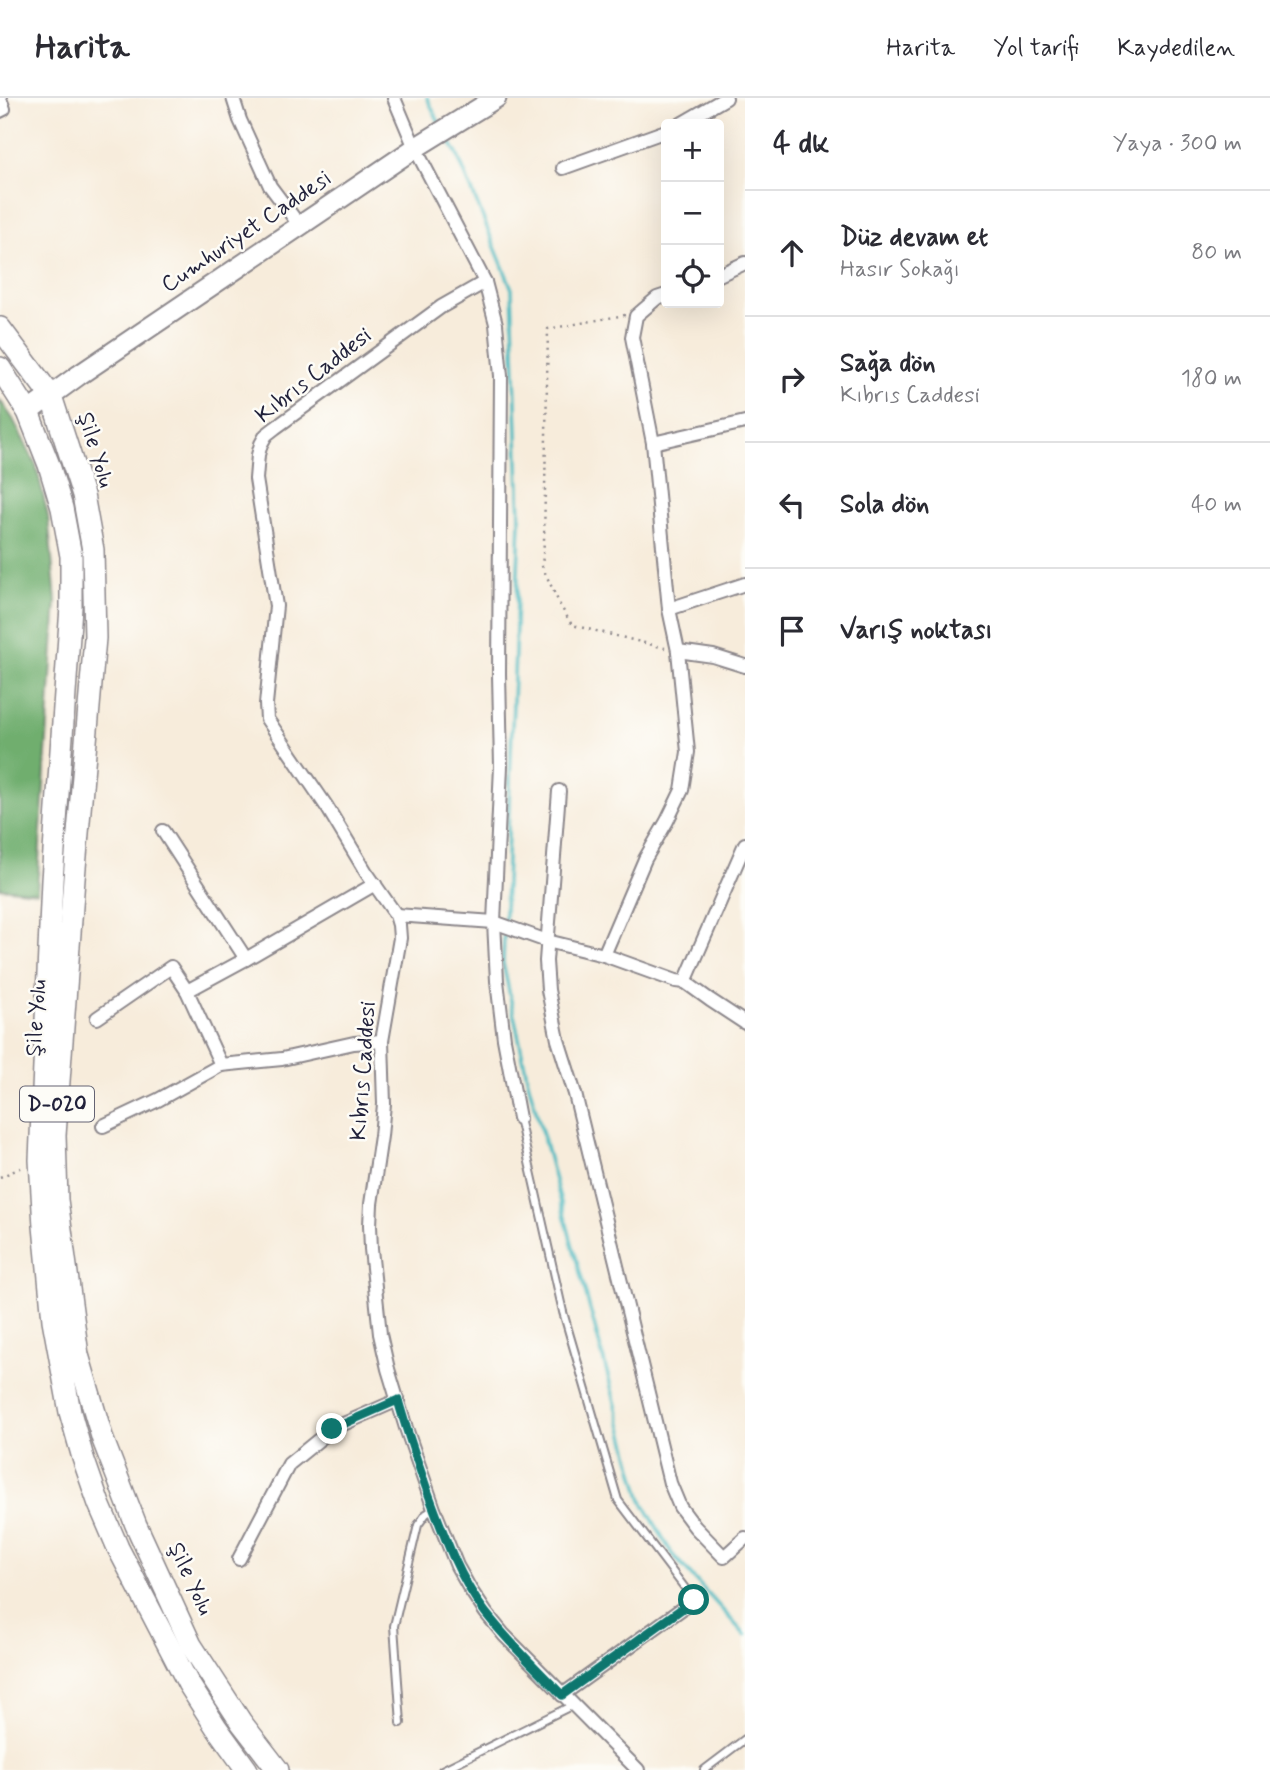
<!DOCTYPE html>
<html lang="tr">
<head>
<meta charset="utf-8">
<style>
  body { margin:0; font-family:Mynerve,sans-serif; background:#f7f7f7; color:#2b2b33 }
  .controls { position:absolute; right:21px; top:21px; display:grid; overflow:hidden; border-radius:7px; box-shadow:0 7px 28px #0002 }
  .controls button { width:63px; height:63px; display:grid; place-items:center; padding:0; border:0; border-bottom:2px solid #e1e1e2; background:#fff; color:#2b2b33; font:35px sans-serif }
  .stop { position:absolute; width:21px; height:21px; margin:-16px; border:5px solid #0f766e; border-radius:50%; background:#fff }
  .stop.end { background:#0f766e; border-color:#fff; box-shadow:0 2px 7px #0008 }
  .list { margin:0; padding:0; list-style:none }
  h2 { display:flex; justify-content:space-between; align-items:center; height:91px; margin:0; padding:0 28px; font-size:30px }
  h2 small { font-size:23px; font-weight:400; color:#7c7c81 }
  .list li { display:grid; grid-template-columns:46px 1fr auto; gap:21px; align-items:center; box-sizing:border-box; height:126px; padding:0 28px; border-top:2px solid #e1e1e2 }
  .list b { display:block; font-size:26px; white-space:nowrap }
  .list p { margin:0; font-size:23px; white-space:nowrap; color:#7c7c81 }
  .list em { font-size:23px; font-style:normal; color:#7c7c81 }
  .icon { flex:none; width:38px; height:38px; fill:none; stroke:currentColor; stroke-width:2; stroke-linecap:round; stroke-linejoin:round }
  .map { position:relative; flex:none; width:745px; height:1672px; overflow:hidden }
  header { display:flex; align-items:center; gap:42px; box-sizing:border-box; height:98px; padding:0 35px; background:#fff; border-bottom:2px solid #e1e1e2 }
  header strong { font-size:33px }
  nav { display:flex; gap:38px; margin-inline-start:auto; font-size:24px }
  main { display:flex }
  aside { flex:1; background:#fff }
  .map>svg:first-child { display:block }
  .forest { fill:#70ae6e; stroke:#496854; stroke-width:2 }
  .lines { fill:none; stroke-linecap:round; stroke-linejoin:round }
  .stream { stroke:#4bbac1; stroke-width:3.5 }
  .service-casing { stroke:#8c878b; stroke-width:10 }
  .minor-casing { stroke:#8c878b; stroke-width:16 }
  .primary-casing { stroke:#8c878b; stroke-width:23 }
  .trunk-casing { stroke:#8c878b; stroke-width:24 }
  .path { stroke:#8c878b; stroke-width:2.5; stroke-dasharray:2 5; stroke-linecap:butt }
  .service { stroke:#fff; stroke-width:6 }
  .minor { stroke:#fff; stroke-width:12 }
  .primary { stroke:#fff; stroke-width:19 }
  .trunk { stroke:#fff; stroke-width:21 }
  .route { stroke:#0f766e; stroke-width:9 }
  .labels { text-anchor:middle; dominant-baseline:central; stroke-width:5; stroke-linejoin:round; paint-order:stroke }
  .shield { fill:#fdfcf7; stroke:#646373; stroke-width:2 }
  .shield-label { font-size:21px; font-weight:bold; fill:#22223b }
  .street-label { font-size:23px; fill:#22223b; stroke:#fdfcf7 }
</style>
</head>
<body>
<header>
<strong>Harita</strong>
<nav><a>Harita</a><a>Yol tarifi</a><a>Kaydedilen</a></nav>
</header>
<main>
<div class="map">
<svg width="745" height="1672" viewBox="0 0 745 1672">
  <rect width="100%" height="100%" fill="#fdfcf7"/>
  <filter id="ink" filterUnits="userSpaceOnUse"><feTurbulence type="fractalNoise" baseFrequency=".0143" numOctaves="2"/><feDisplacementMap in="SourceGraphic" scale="14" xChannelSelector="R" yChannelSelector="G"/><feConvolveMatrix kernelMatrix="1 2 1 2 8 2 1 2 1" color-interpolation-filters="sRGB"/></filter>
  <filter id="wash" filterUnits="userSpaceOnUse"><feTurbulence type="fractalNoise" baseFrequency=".00686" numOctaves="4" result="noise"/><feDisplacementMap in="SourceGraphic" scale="28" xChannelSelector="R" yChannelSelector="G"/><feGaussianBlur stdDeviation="1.57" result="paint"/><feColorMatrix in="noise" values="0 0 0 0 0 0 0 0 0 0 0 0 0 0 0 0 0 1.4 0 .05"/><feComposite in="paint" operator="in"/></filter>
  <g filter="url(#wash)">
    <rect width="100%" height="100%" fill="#f7ecdb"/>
    <!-- forest -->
    <path class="forest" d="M0 302 13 321 36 367 48 418 56 503 37 794 0 790Z"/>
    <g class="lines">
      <!-- stream -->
      <g class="stream">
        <path d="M427 0 440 26"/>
        <path d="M447 39 457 56 512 191 520 422 503 865 528 983 642 1403 672 1456 745 1537"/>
      </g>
    </g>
  </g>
  <g filter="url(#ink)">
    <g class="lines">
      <!-- service casing -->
      <g class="service-casing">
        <g id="service">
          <path d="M519 1020 563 1214 618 1402 694 1502"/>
          <path d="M401 1625 394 1528 418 1427 426 1416 434 1411"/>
          <path d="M442 1672 573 1607"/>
          <path d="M704 1672 745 1641"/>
        </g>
      </g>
      <!-- minor casing -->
      <g class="minor-casing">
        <g id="minor">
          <path d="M233 0 240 22 270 88 300 128"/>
          <path d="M394 0 415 50 485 184 496 226 501 278 499 576 501 668 494 824 497 883 504 941 519 1020"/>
          <path d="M0 1 4 11 0 13"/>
          <path d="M681 26 726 0"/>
          <path d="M563 70 666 33"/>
          <path d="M719 177 745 165"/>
          <path d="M485 184 441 209 275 330 266 337 261 346 258 357 256 381 276 508 266 606 267 621 327 709 366 774 396 817 399 827 400 840 382 943 384 1006 381 1038 371 1106 370 1127 371 1151 380 1236 388 1271 406 1330 434 1411 457 1468 470 1491 486 1515 504 1537 638 1672"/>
          <path d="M653 345 745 324"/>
          <path d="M669 511 745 486"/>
          <path d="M678 553 713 558 745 568"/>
          <path d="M559 693 546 863 548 892 558 942 575 996 670 1385 680 1409 695 1429 724 1459 745 1440"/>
          <path d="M163 733 246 861"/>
          <path d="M396 817 494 824 547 843 604 857 676 883 685 884 710 902 745 925"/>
          <path d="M604 857 645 761 667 723 682 692 688 654 678 553 669 511 653 345 632 239 636 218 657 200 666 197"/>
          <path d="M685 884 745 746"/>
          <path d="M187 893 246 861 375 786"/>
          <path d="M97 920 171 869 187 893 221 967"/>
          <path d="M103 1028 158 1002 221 967 282 961 354 945 382 943"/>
          <path d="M239 1461 289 1366 332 1331 398 1302"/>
          <path d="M562 1597 694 1502"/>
        </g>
      </g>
      <!-- primary casing -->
      <g class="primary-casing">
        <path id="primary" d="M28 314 79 277 415 50 496 0"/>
      </g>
      <!-- trunk casing -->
      <g class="trunk-casing">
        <g id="trunk">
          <path d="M0 230 51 298 83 397 93 452 95 540 74 781 55 1037 57 1102 78 1257 103 1342 136 1427 191 1547 241 1624 278 1672"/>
          <path d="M0 270 28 314 49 367 62 410 71 458V509L52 782 40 1062 44 1128 53 1222 70 1314 83 1360 99 1406 118 1450 188 1585 216 1629 247 1672"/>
        </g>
      </g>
      <!-- path -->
      <g class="path">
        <path d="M625 217 548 231 544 444 542 468 560 507 572 527 665 550"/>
        <path d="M0 1079 23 1069"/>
      </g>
      <!-- service -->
      <use href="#service" class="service"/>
      <!-- minor -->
      <use href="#minor" class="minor"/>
      <!-- primary -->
      <use href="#primary" class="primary"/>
      <!-- trunk -->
      <use href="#trunk" class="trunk"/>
    </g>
  </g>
  <g class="lines" filter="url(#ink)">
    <!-- route -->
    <path class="route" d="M332 1331 398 1302C406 1331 416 1360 426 1389 442 1432 457 1477 485 1514 508 1544 536 1570 562 1597L694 1502"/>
  </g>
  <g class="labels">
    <!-- shield labels -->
    <rect class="shield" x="20" y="988.5" width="74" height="35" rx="5"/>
    <g class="shield-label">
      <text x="57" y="1006">D-020</text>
    </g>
    <!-- street labels -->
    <g class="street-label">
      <text transform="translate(247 134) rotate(-34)">Cumhuriyet Caddesi</text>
      <text transform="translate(314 278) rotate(-38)">Kıbrıs Caddesi</text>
      <text transform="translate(95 352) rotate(73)">Şile Yolu</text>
      <text transform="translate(37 920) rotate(-86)">Şile Yolu</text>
      <text transform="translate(364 973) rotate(-86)">Kıbrıs Caddesi</text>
      <text transform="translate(190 1481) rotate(65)">Şile Yolu</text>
    </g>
  </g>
</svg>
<div class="controls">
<button>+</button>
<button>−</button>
<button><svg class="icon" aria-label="locate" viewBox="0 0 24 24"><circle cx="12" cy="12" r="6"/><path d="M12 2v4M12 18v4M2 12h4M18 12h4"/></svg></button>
</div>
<div class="stop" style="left:694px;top:1502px"></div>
<div class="stop end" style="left:332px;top:1331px"></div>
</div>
<aside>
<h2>4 dk<small>Yaya · 300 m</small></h2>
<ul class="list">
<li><svg class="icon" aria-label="ahead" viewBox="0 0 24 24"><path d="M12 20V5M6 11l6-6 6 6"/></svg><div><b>Düz devam et</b><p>Hasır Sokağı</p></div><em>80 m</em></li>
<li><svg class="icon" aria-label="right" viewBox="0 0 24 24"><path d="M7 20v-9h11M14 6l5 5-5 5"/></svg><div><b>Sağa dön</b><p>Kıbrıs Caddesi</p></div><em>180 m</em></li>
<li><svg class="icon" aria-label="left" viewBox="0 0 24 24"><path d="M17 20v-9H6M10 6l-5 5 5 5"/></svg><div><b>Sola dön</b></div><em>40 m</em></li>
<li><svg class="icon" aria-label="arrive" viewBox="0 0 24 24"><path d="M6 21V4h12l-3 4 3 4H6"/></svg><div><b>Varış noktası</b></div></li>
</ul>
</aside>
</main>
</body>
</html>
